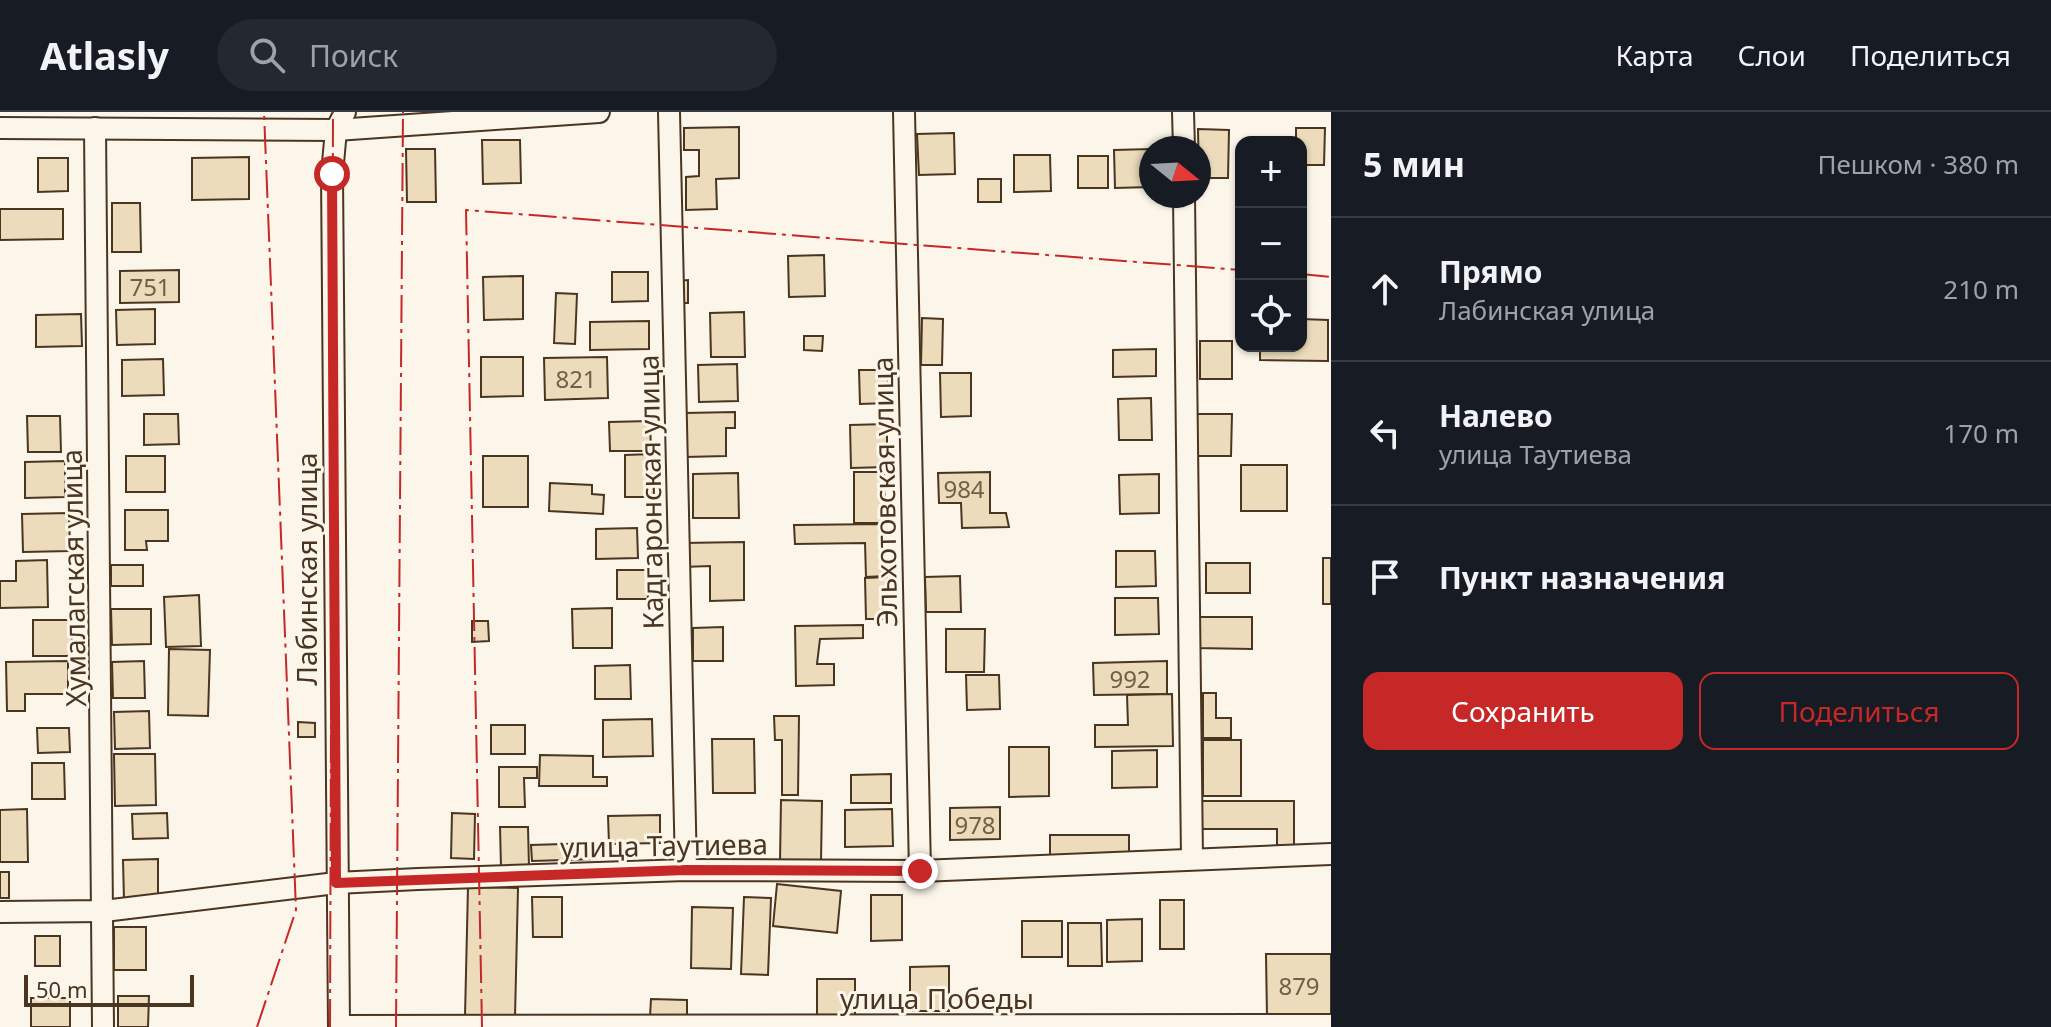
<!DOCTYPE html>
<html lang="ru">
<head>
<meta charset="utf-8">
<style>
  body { margin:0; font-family:"Noto Sans",sans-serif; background:#242831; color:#f1f3f6 }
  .controls { position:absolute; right:24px; top:24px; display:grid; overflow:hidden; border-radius:16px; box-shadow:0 2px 6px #0004 }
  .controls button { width:72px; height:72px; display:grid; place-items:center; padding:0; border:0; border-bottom:2px solid #363941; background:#171b24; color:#f1f3f6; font:40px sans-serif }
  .compass { position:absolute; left:1139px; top:24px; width:72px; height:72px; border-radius:50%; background:#171b24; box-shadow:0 2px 6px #0004; rotate:108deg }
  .scale { position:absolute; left:24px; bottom:20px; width:170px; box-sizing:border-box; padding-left:8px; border:4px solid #4a3520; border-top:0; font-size:22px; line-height:28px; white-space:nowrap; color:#4a3520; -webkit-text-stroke:6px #fbf6e9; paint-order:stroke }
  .stop { position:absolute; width:24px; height:24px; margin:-18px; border:6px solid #c62828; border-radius:50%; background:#fff }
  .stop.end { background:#c62828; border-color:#fff; box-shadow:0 2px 8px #0008 }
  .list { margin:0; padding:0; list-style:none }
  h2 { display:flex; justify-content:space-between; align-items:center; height:104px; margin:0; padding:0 32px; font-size:34px }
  h2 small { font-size:26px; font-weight:400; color:#9ea1a6 }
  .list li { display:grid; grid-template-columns:52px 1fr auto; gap:24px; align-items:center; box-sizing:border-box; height:144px; padding:0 32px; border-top:2px solid #363941 }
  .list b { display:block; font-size:30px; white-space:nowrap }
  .list p { margin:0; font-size:26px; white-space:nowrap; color:#9ea1a6 }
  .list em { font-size:26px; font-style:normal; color:#9ea1a6 }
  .actions { display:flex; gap:16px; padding:24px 32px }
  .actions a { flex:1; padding:18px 0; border:2px solid #c62828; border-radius:16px; text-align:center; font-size:28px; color:#c62828 }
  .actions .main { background:#c62828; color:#fff }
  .icon { flex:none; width:44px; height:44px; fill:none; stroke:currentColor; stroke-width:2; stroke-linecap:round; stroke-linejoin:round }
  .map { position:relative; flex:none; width:1331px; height:915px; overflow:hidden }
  header { display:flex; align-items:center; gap:48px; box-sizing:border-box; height:112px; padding:0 40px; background:#171b24; border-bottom:2px solid #363941 }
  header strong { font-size:38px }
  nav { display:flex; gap:44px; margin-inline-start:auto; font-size:28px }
  .search { width:560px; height:72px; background:#242831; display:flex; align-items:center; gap:20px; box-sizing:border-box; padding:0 28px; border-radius:44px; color:#9ea1a6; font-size:30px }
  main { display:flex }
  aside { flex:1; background:#171b24 }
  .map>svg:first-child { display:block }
  .building { fill:#ecdcbc; stroke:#4a3520; stroke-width:2 }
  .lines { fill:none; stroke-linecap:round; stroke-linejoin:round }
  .street-casing { stroke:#4a3520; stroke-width:24 }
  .street { stroke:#fbf6e9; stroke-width:20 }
  .power { stroke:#c62828; stroke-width:2; stroke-dasharray:28 6 4 6; stroke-linecap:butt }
  .route { stroke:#c62828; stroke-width:10 }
  .labels { text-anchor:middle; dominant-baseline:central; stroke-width:6; stroke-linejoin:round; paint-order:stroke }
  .number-label { font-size:24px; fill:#725f47 }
  .street-label { font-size:28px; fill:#4a3520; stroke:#fbf6e9 }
</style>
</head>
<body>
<header>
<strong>Atlasly</strong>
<div class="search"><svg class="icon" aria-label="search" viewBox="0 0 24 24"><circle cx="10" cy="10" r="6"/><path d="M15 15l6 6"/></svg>Поиск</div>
<nav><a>Карта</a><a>Слои</a><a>Поделиться</a></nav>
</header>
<main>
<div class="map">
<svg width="1331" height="915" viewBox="0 0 1331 915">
  <rect width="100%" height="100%" fill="#fbf6e9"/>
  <!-- building -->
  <g class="building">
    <path d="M739 15V66L716 67 717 97 686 98V65L699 64V38H684V16Z"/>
    <path d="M1296 16H1325L1324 53H1301V30H1296Z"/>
    <path d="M1198 17 1229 18 1228 66H1199Z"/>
    <path d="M954 21 955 62 919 63 917 22Z"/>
    <path d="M482 28H520L521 71 483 72Z"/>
    <path d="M406 37H435L436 90H407Z"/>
    <path d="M1151 37V75L1115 76 1114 38Z"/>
    <path d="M1014 43H1050L1051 79 1014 80Z"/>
    <rect x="1078" y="44" width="30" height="32"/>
    <path d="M249 45V87L192 88V46Z"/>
    <path d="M38 46H68V79L38 80Z"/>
    <rect x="978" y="67" width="23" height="23"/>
    <path d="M112 91H140L141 140H112Z"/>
    <path d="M0 97H63V127L0 128Z"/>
    <path d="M824 143 825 184 789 185 788 144Z"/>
    <path d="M179 158V190L120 191V159Z"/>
    <path d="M612 160H648V189L612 190Z"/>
    <path d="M523 164V207L484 208 483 165Z"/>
    <path d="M688 168V191H677V169Z"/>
    <path d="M556 181 577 182 575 232 554 231Z"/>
    <path d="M155 197V232L117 233 116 198Z"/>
    <path d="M744 200 745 245H711L710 201Z"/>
    <path d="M81 202 82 234 36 235V203Z"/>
    <path d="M922 206 943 207 942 253H921Z"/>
    <path d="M1301 207 1328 208V249L1260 248V234H1301Z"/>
    <path d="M649 209V237L590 238V210Z"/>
    <path d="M804 224H823L822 239 804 238Z"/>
    <rect x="1200" y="229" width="32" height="38"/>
    <path d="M1156 237V264L1113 265V238Z"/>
    <path d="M481 245H523V284L481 285Z"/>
    <path d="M607 245 608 286 545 288 544 246Z"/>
    <path d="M163 247 164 283 122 284V248Z"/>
    <path d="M737 252 738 289 699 290 698 253Z"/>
    <path d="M859 258H888L889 291 860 292Z"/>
    <path d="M940 261H971V304L941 305Z"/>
    <path d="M1151 286 1152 328H1119L1118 287Z"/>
    <path d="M735 300V316H726V344L685 345V301Z"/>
    <path d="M144 302H178L179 332 144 333Z"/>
    <path d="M1197 302H1232L1231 344H1197Z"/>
    <path d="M27 304H60L61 340H28Z"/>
    <path d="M650 309 651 339H610L609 310Z"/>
    <path d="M887 312V355L851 356 850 313Z"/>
    <path d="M653 342 654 385H625V343Z"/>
    <rect x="126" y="344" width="39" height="36"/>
    <rect x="483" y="344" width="45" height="51"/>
    <path d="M65 349V385L25 386V350Z"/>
    <rect x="1241" y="353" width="46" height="46"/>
    <path d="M854 360H884L885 411H854Z"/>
    <path d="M990 360V401H1006L1009 415 962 416 961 391H939L938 361Z"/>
    <path d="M738 361 739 406H693V362Z"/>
    <path d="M1159 362V401L1120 402 1119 363Z"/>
    <path d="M550 371 592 373V382L604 383 603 402 549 399Z"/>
    <path d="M125 398H168V429H146L147 438H125Z"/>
    <path d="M69 401 70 439 23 440 22 402Z"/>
    <path d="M884 412 885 464 866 465 865 431 795 432 794 413Z"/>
    <path d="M637 416 638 446 596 447V417Z"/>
    <path d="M744 430V488L710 489V454L683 455V431Z"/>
    <path d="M1116 439H1155L1156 474 1116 475Z"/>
    <rect x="1323" y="446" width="8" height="46"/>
    <path d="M47 448 48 495 0 496V469H16V449Z"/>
    <rect x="1206" y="451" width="44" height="30"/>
    <rect x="111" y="453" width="32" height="21"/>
    <path d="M617 458H647L648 487H617Z"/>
    <path d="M960 464 961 500H926L925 465Z"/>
    <path d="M887 465V507H866L865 466Z"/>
    <path d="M199 483 201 534 166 535 164 485Z"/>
    <path d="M1115 486H1158L1159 522 1115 523Z"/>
    <path d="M612 496V536H573L572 497Z"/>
    <path d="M111 497H151V532L112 533Z"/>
    <path d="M1196 505H1252V537L1196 536Z"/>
    <rect x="33" y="508" width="39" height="36"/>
    <path d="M472 509H488L489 529 472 530Z"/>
    <path d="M863 513V526L820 527 817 552H834V573L796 574 795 514Z"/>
    <path d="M723 515V549H693V516Z"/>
    <path d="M946 517H985L984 560H946Z"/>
    <path d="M169 537 210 538 208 604 168 603Z"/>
    <path d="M68 549V582H25V599H7L6 550Z"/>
    <path d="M144 549 145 586H113L112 550Z"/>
    <path d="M1167 549V582L1094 583 1093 551Z"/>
    <path d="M630 553 631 587H595V554Z"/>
    <path d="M966 563H999L1000 597 967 598Z"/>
    <path d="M1203 581H1216V606H1231V626H1203Z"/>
    <path d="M1172 582 1173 634 1095 635V613H1128L1127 583Z"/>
    <path d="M149 599 150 636 115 637 114 600Z"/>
    <path d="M774 604H799L798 683H782V628H775Z"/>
    <path d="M652 607 653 644 603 645V608Z"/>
    <path d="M298 610 315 611V625H298Z"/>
    <rect x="491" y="613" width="34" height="29"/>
    <path d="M37 616H69L70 640 38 641Z"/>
    <path d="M712 627H754L755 681H713Z"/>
    <rect x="1203" y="628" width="38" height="56"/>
    <path d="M1009 635H1049V684L1009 685Z"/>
    <path d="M1157 638V675L1112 676V639Z"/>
    <path d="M114 642H155L156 693 115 694Z"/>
    <path d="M540 643 593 644V665H607V674H539Z"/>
    <path d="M32 651H64L65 687H32Z"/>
    <path d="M499 655H537V666H524L525 695H499Z"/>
    <path d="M891 662V691H851V663Z"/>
    <path d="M781 688 822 689 821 750H780Z"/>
    <path d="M1196 689H1294V740H1277V717H1196Z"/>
    <path d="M1000 695V727L950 728V696Z"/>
    <path d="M27 697 28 750H0V698Z"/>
    <path d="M892 697 893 734 845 735V698Z"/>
    <path d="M167 701 168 726 133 727 132 702Z"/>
    <path d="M452 701 475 702 474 747 451 746Z"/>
    <path d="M660 703V731L609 732 608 704Z"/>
    <path d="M500 715H528L529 755H501Z"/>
    <rect x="1050" y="723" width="79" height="22"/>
    <path d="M596 731V747L532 749 531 733Z"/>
    <path d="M158 747V787L124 788 123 748Z"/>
    <rect x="0" y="760" width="9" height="26"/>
    <path d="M777 772 841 779 837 821 773 814Z"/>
    <path d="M468 775 518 776 515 905 465 904Z"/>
    <path d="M871 783H902V828L871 829Z"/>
    <path d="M532 785H562V825H533Z"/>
    <path d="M744 785 771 786 768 863 741 862Z"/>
    <rect x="1160" y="788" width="24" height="49"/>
    <path d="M692 795 733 796 731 857 691 856Z"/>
    <path d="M1142 807V849L1107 850V808Z"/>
    <rect x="1022" y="809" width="40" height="36"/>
    <path d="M1068 811H1101L1102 854H1068Z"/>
    <rect x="114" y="815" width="32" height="43"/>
    <rect x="35" y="824" width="25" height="30"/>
    <path d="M1266 842H1331V904L1267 905Z"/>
    <path d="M949 854V899H910V855Z"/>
    <rect x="817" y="867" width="38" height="36"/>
    <path d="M118 884H149L148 915H118Z"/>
    <rect x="31" y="886" width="39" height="29"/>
    <path d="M651 887 687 888V905H650Z"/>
  </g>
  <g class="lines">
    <!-- street casing -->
    <g class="street-casing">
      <g id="street">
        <path d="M669 0 686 758"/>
        <path d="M904 0 920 759"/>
        <path d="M1183 0 1184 36"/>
        <path d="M0 16 336 18 599 0"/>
        <path d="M95 16 103 915"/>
        <path d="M1184 84 1192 746"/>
        <path d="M0 800 104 799 336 771 418 767 686 758 920 759 1331 742"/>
        <path d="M339 914 1331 913"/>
        <path d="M339 915 332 62 336 18 345 0"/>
      </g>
    </g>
    <!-- street -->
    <use href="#street" class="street"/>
    <!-- power -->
    <g class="power">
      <path d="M1301 162 1331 165"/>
      <path d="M257 915 296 798 264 0"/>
      <path d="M330 915 333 0"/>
      <path d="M396 915 403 0"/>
      <path d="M482 915 466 98 1241 158"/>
    </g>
  </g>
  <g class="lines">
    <!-- route -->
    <path class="route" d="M332 62 336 771 686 758 920 759"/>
  </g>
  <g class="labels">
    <!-- number labels -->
    <g class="number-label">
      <text x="150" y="174">751</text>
      <text x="576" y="266">821</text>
      <text x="964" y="376">984</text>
      <text x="1130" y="566">992</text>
      <text x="975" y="712">978</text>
      <text x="1299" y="873">879</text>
    </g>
    <!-- street labels -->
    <g class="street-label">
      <text transform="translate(650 380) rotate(-91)">Кадгаронская улица</text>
      <text transform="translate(884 380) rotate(-91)">Эльхотовская улица</text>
      <text transform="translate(306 457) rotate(-90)">Лабинская улица</text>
      <text transform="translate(73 466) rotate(-91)">Хумалагская улица</text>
      <text transform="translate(664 733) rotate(-1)">улица Таутиева</text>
      <text x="937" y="886">улица Победы</text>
    </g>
  </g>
</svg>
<div class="controls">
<button>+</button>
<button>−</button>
<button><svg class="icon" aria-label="locate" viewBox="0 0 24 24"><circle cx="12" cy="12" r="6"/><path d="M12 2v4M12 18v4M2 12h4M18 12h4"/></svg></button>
</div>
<svg class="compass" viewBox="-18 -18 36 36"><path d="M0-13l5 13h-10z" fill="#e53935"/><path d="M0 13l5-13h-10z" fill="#9ea1a6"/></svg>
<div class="scale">50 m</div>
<div class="stop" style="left:332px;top:62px"></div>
<div class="stop end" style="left:920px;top:759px"></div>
</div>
<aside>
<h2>5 мин<small>Пешком · 380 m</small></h2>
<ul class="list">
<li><svg class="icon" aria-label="ahead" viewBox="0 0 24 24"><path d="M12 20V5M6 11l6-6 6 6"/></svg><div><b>Прямо</b><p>Лабинская улица</p></div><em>210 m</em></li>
<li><svg class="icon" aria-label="left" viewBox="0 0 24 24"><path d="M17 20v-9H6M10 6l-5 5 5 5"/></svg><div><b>Налево</b><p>улица Таутиева</p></div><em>170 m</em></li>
<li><svg class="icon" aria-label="arrive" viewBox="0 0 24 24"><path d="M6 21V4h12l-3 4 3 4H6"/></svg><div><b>Пункт назначения</b></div></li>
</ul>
<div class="actions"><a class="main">Сохранить</a><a>Поделиться</a></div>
</aside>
</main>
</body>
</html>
